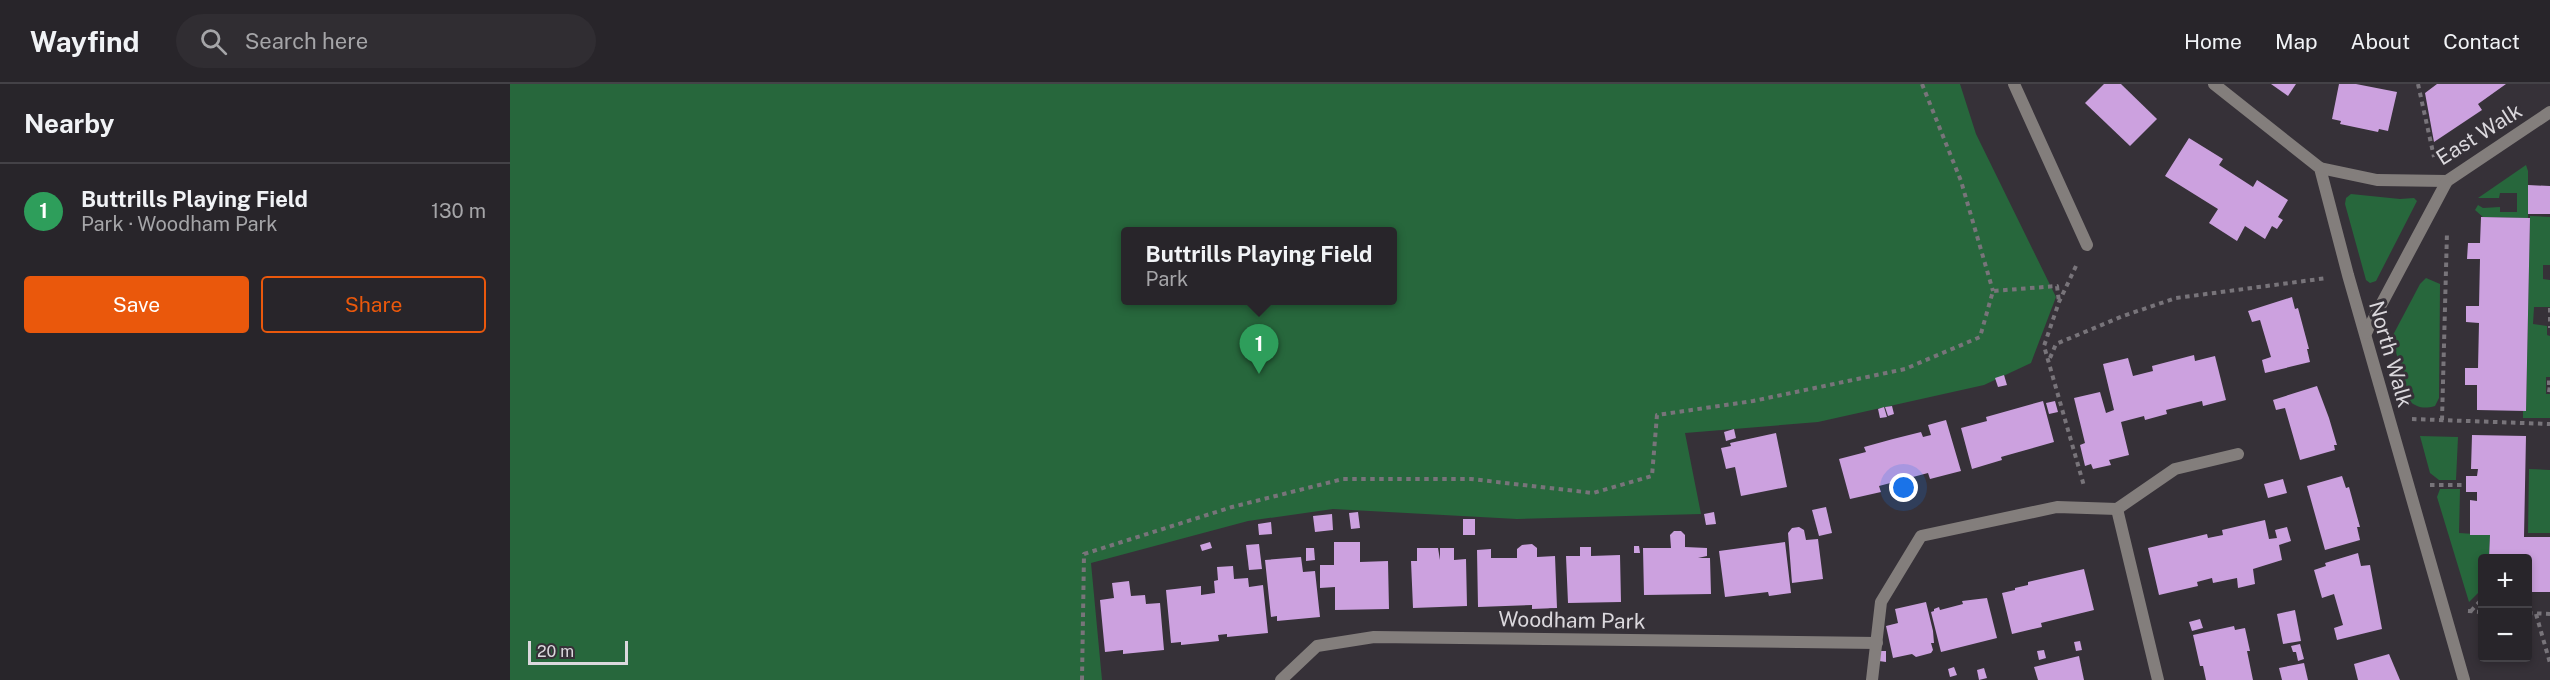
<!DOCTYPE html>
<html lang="en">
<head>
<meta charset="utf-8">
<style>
  body { margin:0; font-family:"Public Sans",sans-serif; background:#302d32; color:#f1f3f6 }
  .controls { position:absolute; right:18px; bottom:18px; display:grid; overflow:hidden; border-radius:6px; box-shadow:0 3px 9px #0003 }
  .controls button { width:54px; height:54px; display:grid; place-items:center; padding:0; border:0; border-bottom:2px solid #444247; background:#28252a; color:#f1f3f6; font:30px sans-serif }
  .scale { position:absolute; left:18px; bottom:15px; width:100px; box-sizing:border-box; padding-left:6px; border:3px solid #dbd8dd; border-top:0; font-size:16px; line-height:21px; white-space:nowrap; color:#dbd8dd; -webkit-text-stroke:4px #363138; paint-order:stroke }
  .you { position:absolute; left:1394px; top:404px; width:21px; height:21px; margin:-15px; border:4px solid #fff; border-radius:50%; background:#1a73e8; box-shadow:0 0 0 9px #1a73e833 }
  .badge { display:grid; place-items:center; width:39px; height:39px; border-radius:50%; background:#ea580c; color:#fff; font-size:20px; font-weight:700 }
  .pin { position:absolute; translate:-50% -50px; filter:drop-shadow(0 2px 3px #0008) }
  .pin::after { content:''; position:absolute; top:32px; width:21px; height:18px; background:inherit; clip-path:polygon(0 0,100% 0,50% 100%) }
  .popup { position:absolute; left:611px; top:143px; width:276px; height:78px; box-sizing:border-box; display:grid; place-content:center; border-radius:6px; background:#28252a; filter:drop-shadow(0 2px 4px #0005); font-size:20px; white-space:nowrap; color:#a5a5a8 }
  .popup b { font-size:22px; color:#f1f3f6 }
  .popup::after { content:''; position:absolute; left:50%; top:100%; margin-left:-12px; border:12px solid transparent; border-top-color:#28252a }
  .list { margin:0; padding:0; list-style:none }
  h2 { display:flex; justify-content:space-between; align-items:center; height:78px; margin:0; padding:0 24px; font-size:26px }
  h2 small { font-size:20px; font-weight:400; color:#a5a5a8 }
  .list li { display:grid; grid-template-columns:39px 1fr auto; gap:18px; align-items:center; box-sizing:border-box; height:96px; padding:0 24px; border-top:2px solid #444247 }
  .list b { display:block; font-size:22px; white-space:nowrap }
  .list p { margin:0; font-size:20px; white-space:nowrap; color:#a5a5a8 }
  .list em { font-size:20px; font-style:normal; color:#a5a5a8 }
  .actions { display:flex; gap:12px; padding:18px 24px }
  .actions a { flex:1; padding:14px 0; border:2px solid #ea580c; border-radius:6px; text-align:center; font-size:21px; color:#ea580c }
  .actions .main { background:#ea580c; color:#fff }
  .icon { flex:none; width:33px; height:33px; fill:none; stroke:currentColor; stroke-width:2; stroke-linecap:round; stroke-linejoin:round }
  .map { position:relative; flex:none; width:2040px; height:596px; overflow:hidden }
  header { display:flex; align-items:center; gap:36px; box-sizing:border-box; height:84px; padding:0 30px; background:#28252a; border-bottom:2px solid #444247 }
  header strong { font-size:28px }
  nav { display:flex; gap:33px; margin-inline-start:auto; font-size:21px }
  .search { width:420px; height:54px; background:#302d32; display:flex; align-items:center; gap:15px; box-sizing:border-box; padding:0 21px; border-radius:33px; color:#a5a5a8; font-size:22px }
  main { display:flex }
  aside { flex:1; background:#28252a }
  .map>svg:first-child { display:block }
  .green { fill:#27673c; fill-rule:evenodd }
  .building { fill:#cca1df }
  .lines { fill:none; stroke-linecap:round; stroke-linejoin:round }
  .path { stroke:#78747a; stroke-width:4; stroke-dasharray:4.5 4.5; stroke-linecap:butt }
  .lane { stroke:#837e7c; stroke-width:12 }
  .street { stroke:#837e7c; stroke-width:12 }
  .labels { text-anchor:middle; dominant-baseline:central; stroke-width:6; stroke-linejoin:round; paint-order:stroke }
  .street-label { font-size:21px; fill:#dbd8dd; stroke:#363138 }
</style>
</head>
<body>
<header>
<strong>Wayfind</strong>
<div class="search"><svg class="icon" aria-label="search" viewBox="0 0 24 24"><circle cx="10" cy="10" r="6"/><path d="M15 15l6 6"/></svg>Search here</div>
<nav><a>Home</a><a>Map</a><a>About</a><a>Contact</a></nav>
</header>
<main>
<aside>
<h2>Nearby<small></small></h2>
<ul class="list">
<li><span class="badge" style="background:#2e9e5b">1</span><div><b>Buttrills Playing Field</b><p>Park · Woodham Park</p></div><em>130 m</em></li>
</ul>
<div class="actions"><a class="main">Save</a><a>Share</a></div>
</aside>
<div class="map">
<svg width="2040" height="596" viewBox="0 0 2040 596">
  <rect width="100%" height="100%" fill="#363138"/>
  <!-- green -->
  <g class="green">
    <path d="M0 0H1450L1466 50 1546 213 1521 279 1474 301 1308 338 1175 349 1191 430 1007 435 823 425 738 437 581 479 592 596H0ZM616 148H882V216H616Z"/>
    <path d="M2016 81 2018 87V134L1973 133 1965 126 1968 121 1973 124 1990 123V128H2007V109H1990L1989 114H1968Z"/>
    <path d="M1841 110 1890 115 1904 114 1907 117 1866 197 1860 199 1856 196 1835 120 1836 114Z"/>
    <path d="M2020 132 2040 133V181H2033V195L2040 196V223H2024L2023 240 2037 242V251L2040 252V293H2036V310H2040V334H2013V327H2016Z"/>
    <path d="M1916 194 1930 200 1929 314 1925 322C1914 325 1908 324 1899 317L1882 253 1910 200Z"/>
    <path d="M1910 352 1948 353 1946 396H1929L1920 389Z"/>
    <path d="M2019 385 2040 386V449H2018Z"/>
    <path d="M1930 405H1950L1949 449 1980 451 1979 474H1972V505L1959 518 1927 413Z"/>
  </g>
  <!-- building -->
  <g class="building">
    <path d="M1594 0H1611L1647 35 1620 62 1575 19Z"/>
    <path d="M1761 0H1786L1778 12Z"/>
    <path d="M1829 0H1846L1887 8 1878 47 1869 45 1868 48 1830 40 1831 37 1822 35Z"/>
    <path d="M1927 0H1996L1968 20 1972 26 1924 58 1915 9Z"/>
    <path d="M1679 54 1713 75 1709 81 1743 103 1747 96 1778 116 1768 133 1773 136 1767 145 1762 142 1755 155 1735 142 1727 157 1699 139 1708 125 1655 92Z"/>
    <path d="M2018 101 2040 102V130H2018Z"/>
    <path d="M1971 133 2020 134 2016 327 1967 326V301H1955V284H1968L1969 239 1956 238V222H1969L1970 175H1957L1958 159H1970Z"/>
    <path d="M1782 213 1785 225 1788 224 1799 265H1797L1800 278 1755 289 1752 276 1761 273 1750 236 1742 238 1738 227Z"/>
    <path d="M1684 271 1685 277 1705 272 1716 316 1693 322 1692 317 1656 326 1657 330 1635 336 1634 332 1611 338 1619 371 1599 376 1601 381 1583 385 1581 380 1575 382 1570 361 1575 359 1564 314 1590 308 1596 329 1604 326 1593 280 1618 274 1623 292 1643 287 1642 282Z"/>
    <path d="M1494 291 1497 301 1488 303 1485 294Z"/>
    <path d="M1807 302 1819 334 1827 361H1824L1825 366 1790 376 1775 324 1766 326 1763 316Z"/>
    <path d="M1533 317 1544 358 1491 373 1492 376 1462 385 1451 344 1477 337 1476 333Z"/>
    <path d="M1545 317 1548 328 1539 330 1536 319Z"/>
    <path d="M1382 322 1384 330 1378 332 1375 323Z"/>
    <path d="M1374 323 1377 333 1370 334 1368 325Z"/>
    <path d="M1436 336 1451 387 1420 395 1418 389 1369 402 1371 408 1340 415 1329 375 1356 368 1354 363 1383 355 1411 348 1413 353 1421 351 1418 341Z"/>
    <path d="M1224 345 1226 354 1216 357 1214 348Z"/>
    <path d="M1266 349 1277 403 1231 412 1225 383 1216 385 1211 364 1221 362 1220 359Z"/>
    <path d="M1962 351 2016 352 2014 453H2040V508H2018V474H1979L1980 451H1960V416L1967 417V408H1956V392H1967L1968 385H1961Z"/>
    <path d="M1832 392 1836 404 1839 403 1850 443H1847L1850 456 1815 466 1797 402Z"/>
    <path d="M1773 395 1777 409 1758 414 1754 400Z"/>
    <path d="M1316 423 1322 449 1309 452 1302 426Z"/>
    <path d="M848 428 850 444 841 445 839 429Z"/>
    <path d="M1204 428 1206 440 1196 441 1194 430Z"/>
    <path d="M822 430 823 446 805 448 803 432Z"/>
    <rect x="953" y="435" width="12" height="16"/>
    <path d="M1755 436 1759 455 1767 454 1765 446 1777 443 1781 457 1769 461 1772 476 1743 485 1745 500 1728 504 1727 494 1703 499 1702 494 1687 498 1688 502 1649 511 1638 464 1697 450 1698 454 1713 451 1712 446Z"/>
    <path d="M761 438 762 450 749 451 748 440Z"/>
    <path d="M1289 443 1294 446 1296 456 1308 455 1313 495 1282 499 1278 449 1282 444Z"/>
    <path d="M1164 447H1171L1175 451V463L1197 464V472L1188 474H1200L1201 510 1134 511 1133 464H1161L1160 451Z"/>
    <path d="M700 458 702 464 692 467 690 461Z"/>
    <path d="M824 458H850V478L878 477 879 525 825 526V503L810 504V481H824Z"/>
    <path d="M1275 458 1281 509 1259 512 1258 508 1215 513 1209 467Z"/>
    <path d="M749 460 752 485 739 486 736 461Z"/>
    <path d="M1022 460 1027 464V473L1045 472 1047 524 1022 525V521L968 523 967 466 981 465V474H1007V465L1012 461Z"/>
    <path d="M1124 462H1129L1130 469H1124Z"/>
    <path d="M1070 463H1081V472L1110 471 1111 518 1058 519 1056 472H1070Z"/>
    <path d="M796 464H804L805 476 796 477Z"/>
    <path d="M907 464H928L930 476V464H944V476L956 475 957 522 903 524 901 477H907Z"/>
    <path d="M1848 469 1851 482 1860 481 1872 545 1827 556 1824 544 1833 541 1824 510 1812 514 1804 486 1816 482 1815 479Z"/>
    <path d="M791 473 793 488 805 487 810 533 767 537V532L761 533 755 476Z"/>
    <path d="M723 482 724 495 738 494 739 503 753 501 758 549 717 553V550L708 551 709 557 671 561V558L661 559 656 506 691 502V511L705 509 704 497 708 496 707 483Z"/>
    <path d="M1574 485 1584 526 1531 539 1532 543 1502 550 1492 509 1505 506V504L1518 501V498Z"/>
    <path d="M619 497 621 512 635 511 636 520 650 519 654 566 613 570V566L595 568 590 516 604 514 602 499Z"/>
    <path d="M1477 514 1487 554 1431 568 1421 528 1424 527V525L1429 523 1430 526 1453 520 1452 517Z"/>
    <path d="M1416 518 1423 547 1424 559H1421L1423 566 1421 569 1406 573 1402 570 1383 574 1376 542 1388 539 1385 525Z"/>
    <path d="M1785 526 1791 557 1773 560 1767 530Z"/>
    <path d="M1690 535 1693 544 1682 547 1679 538Z"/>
    <path d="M1724 542 1725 546 1735 544 1740 567H1737L1743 596H1696L1693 582H1690L1683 551Z"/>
    <path d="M1570 557 1572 566 1566 567 1564 558Z"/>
    <path d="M1790 560 1794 575 1788 577 1786 568H1783L1781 562Z"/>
    <path d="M1534 566 1536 574 1529 576 1527 567Z"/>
    <path d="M1369 567H1376V578L1369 577Z"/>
    <path d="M1879 570 1890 596H1848L1844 580Z"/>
    <path d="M1569 572 1574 596H1528L1524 583Z"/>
    <path d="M1794 579 1798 596H1772L1769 584Z"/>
    <path d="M1444 583 1447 591 1440 593 1438 585Z"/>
    <path d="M1474 584 1477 594 1469 596 1467 586Z"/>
  </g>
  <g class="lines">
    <!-- path -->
    <g class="path">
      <path d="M1412 0 1451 97 1483 207"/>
      <path d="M1908 0 1924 73"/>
      <path d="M1566 182 1549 218 1534 262 1574 402"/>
      <path d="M2040 224V244"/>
      <path d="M1540 274 1546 260 1613 232 1666 214 1817 194"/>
      <path d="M2039 301V294"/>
      <path d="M2039 308 2040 301"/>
      <path d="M1902 335 2040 340"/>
      <path d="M1932 336 1937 148"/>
      <path d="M1920 401H1955"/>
      <path d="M1958 527 1972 528"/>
      <path d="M1961 527 1972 515"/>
      <path d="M2018 529 2040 530"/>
      <path d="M2026 530 2040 579"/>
      <path d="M572 596 574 470 722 423 833 395H961L1083 409 1142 392 1147 331 1243 317 1395 285 1470 253 1483 207 1547 202 1549 218"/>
    </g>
    <!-- lane -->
    <path class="lane" d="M1504 0 1577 161"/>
    <!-- street -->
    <g class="street">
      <path d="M1704 0 1810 84 1838 191 1954 596"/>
      <path d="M1810 84 1867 96 1937 97 2040 28"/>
      <path d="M1856 249 1937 97"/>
      <path d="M1607 425 1648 596"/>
      <path d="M771 596 807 562 864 553 1367 559"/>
      <path d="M1362 596 1371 518 1411 452 1547 423 1607 425 1665 385 1728 370"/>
    </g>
  </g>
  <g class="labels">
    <!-- street labels -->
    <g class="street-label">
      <text transform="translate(1969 50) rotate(-32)">East Walk</text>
      <text transform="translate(1881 270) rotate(74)">North Walk</text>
      <text transform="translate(1062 536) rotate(1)">Woodham Park</text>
    </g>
  </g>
</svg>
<div class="controls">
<button>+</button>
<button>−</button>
</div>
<div class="scale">20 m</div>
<div class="you"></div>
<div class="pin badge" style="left:749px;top:290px;background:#2e9e5b">1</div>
<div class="popup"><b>Buttrills Playing Field</b>Park</div>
</div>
</main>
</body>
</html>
